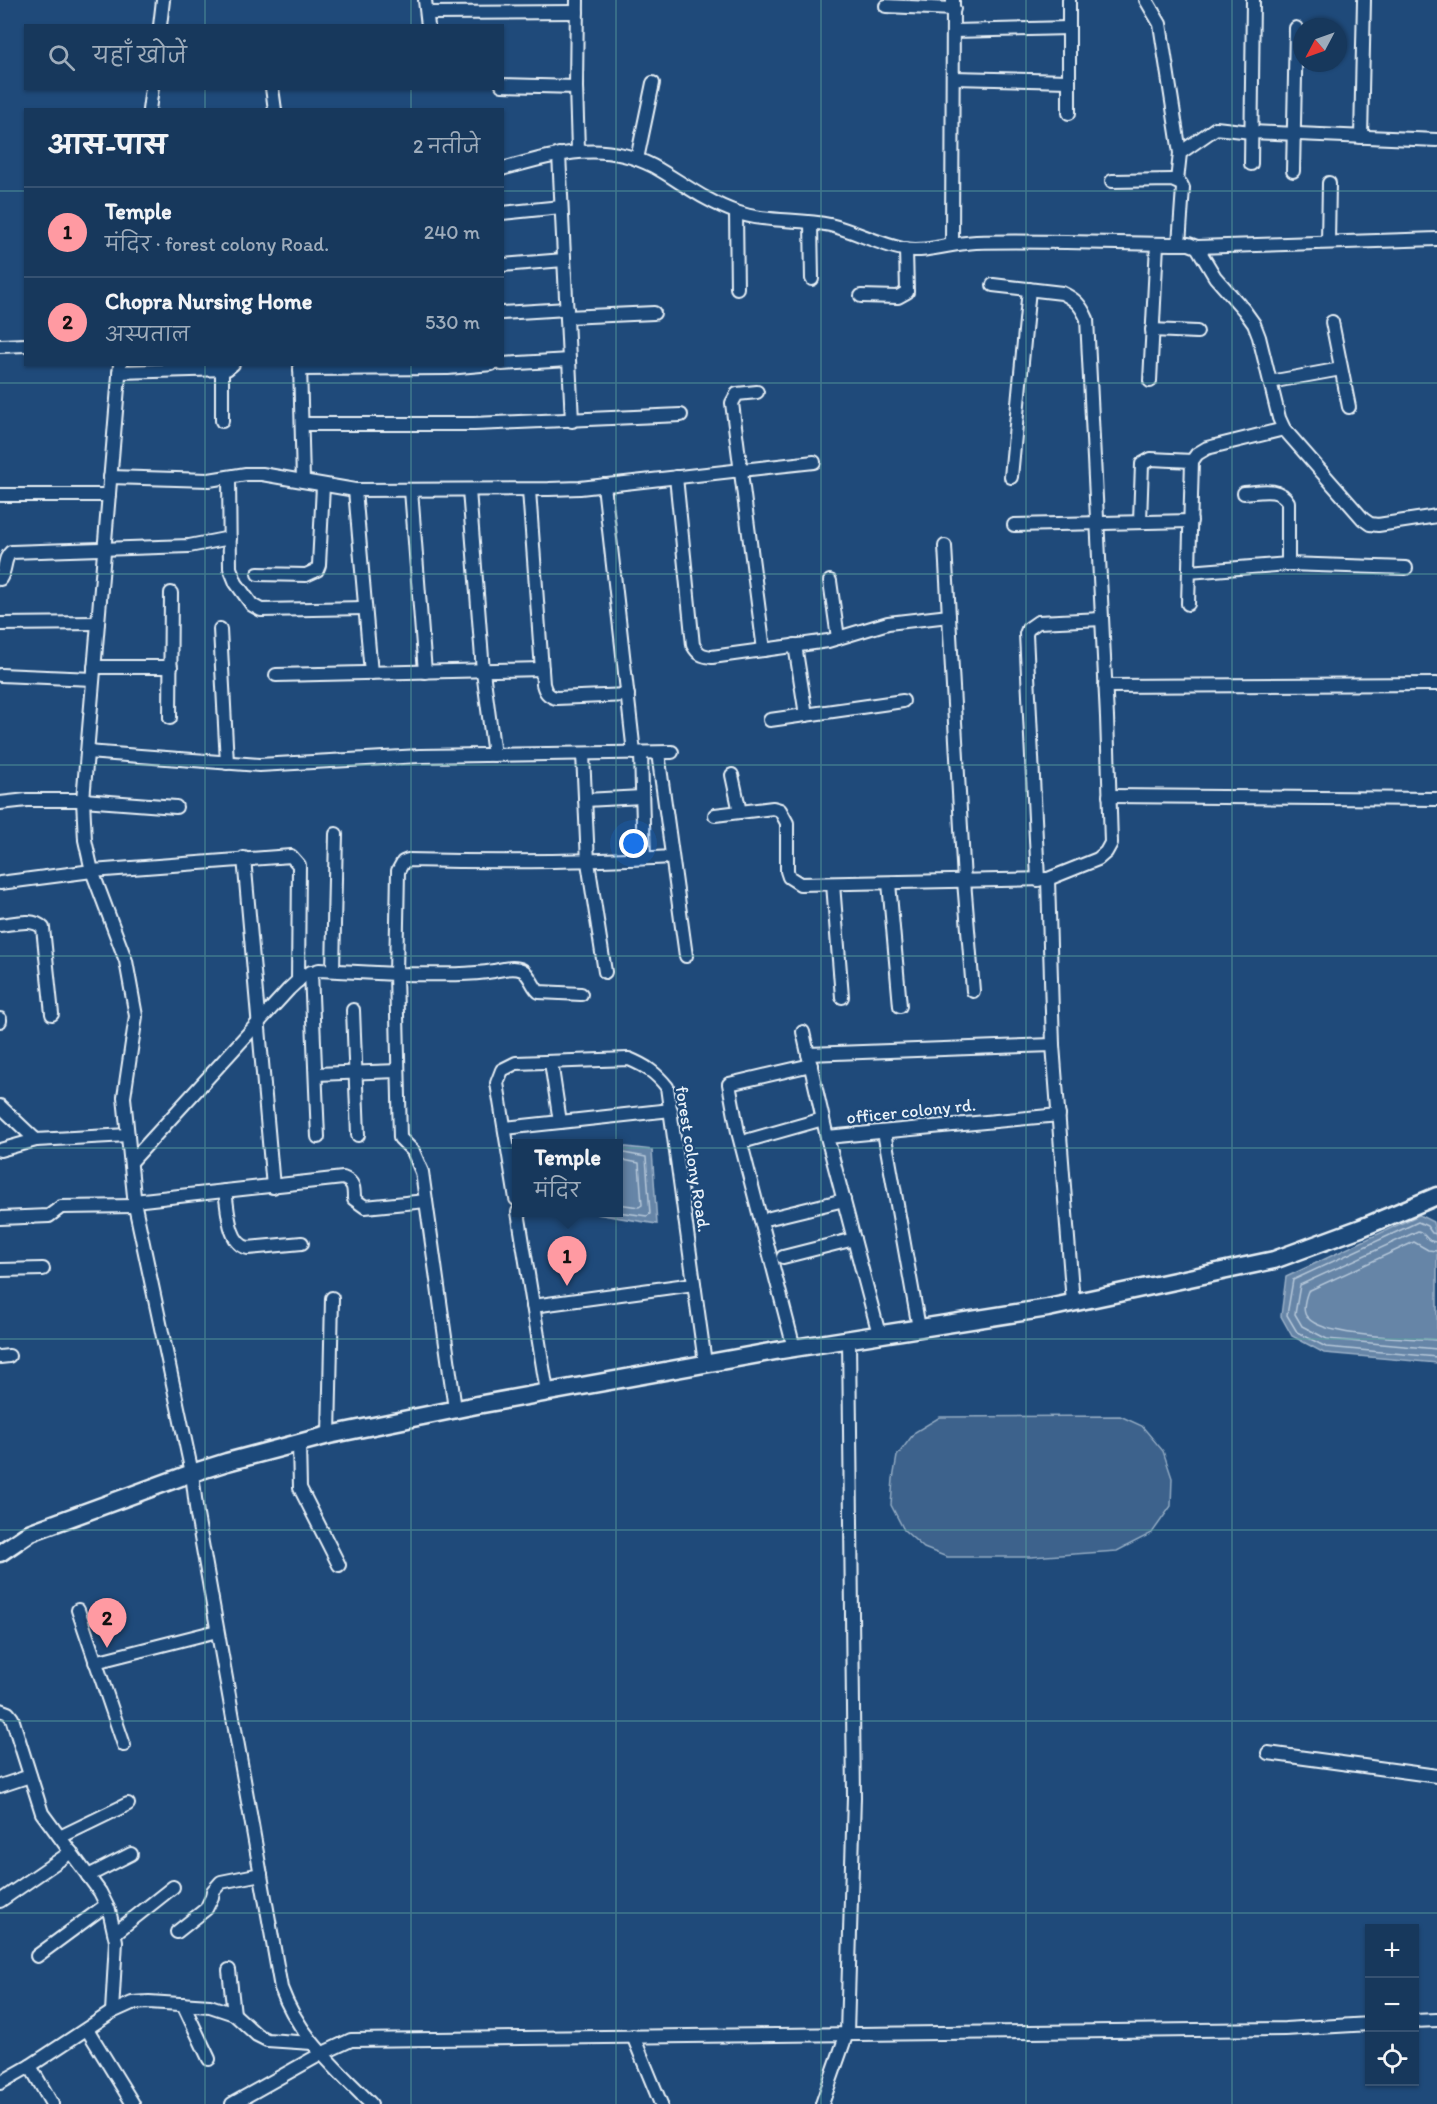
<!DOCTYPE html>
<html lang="hi">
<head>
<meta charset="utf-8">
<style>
  body { margin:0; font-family:Itim,"Playpen Sans Deva",sans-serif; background:#203f62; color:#f1f3f6 }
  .controls { position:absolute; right:18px; bottom:18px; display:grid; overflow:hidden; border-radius:0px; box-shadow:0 2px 4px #0004 }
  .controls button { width:54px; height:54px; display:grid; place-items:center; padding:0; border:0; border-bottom:2px solid #365272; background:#17385c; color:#f1f3f6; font:30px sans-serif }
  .compass { position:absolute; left:1293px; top:18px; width:54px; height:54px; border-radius:50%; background:#17385c; box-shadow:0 2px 4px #0004; rotate:229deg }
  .you { position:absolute; left:634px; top:844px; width:21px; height:21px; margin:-15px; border:4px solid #fff; border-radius:50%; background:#1a73e8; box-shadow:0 0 0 9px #1a73e833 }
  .badge { display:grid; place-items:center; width:39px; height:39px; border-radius:50%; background:#ff9aa2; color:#111; font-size:20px; font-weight:700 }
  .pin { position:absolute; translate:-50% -50px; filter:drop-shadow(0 2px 3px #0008) }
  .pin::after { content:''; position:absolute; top:32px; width:21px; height:18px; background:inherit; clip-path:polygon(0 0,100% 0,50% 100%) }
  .popup { position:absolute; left:512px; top:1139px; width:111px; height:78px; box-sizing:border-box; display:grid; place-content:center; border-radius:0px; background:#17385c; filter:drop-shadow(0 2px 4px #0005); font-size:20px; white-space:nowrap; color:#9eacbb }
  .popup b { font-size:22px; color:#f1f3f6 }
  .popup::after { content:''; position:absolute; left:50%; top:100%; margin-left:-12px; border:12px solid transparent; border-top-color:#17385c }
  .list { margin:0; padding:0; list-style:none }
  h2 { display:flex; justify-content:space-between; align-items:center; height:78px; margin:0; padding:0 24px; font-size:26px }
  h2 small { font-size:20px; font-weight:400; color:#9eacbb }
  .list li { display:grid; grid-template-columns:39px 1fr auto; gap:18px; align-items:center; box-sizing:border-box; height:90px; padding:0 24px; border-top:2px solid #365272 }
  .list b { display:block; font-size:22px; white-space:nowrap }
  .list p { margin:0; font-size:20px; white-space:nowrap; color:#9eacbb }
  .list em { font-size:20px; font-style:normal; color:#9eacbb }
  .icon { flex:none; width:33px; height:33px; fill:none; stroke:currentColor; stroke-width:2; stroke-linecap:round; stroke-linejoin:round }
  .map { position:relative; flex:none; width:1437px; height:2104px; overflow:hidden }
  .search { position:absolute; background:#17385c; box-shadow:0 2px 4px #0004; left:24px; top:24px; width:480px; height:66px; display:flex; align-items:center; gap:15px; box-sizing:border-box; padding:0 21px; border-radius:0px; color:#9eacbb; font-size:22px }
  .panel { position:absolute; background:#17385c; box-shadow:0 2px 4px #0004; left:24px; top:108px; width:480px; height:258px; border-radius:0px }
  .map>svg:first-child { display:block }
  .green { fill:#3c628c; stroke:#92aac2; stroke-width:1.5 }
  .water { fill:#6685a7; stroke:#9ab0c7; stroke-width:1.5 }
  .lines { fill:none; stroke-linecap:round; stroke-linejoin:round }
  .shore { stroke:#b4c6d8; stroke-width:1.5 }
  .minor-casing { stroke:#e8f1f8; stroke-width:16 }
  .tertiary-casing { stroke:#e8f1f8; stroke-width:21 }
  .minor { stroke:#1f4a7a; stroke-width:12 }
  .tertiary { stroke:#1f4a7a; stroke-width:16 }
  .grid { fill:none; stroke:#5ba19e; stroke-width:1.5; stroke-opacity:0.55 }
  .labels { text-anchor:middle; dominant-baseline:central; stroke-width:4.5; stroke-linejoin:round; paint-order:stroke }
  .street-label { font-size:18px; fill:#e8f1f8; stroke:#1f4a7a }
</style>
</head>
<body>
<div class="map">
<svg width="1437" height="2104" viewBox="0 0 1437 2104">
  <rect width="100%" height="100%" fill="#1f4a7a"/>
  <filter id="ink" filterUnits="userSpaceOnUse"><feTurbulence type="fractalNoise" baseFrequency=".0167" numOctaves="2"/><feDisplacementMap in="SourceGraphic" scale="12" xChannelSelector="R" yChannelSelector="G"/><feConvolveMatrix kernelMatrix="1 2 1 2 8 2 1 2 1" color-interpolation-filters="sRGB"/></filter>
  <g filter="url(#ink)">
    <!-- green -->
    <path class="green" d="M1120 1416 1142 1426 1163 1451 1172 1478 1171 1506 1152 1533 1117 1551 1031 1557H947L924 1548 904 1530 891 1505 893 1479 897 1456 915 1432 940 1417Z"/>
    <!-- water -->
    <g class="water">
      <path d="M618 1146 652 1150 657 1224 597 1214V1213L618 1212Z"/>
      <path d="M1419 1215 1433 1222 1437 1241V1363L1324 1353 1292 1336 1281 1316 1286 1277Z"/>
    </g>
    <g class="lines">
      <!-- shore -->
      <g class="shore">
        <path d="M618 1152 646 1157 650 1214 647 1216 618 1212"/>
        <path d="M618 1159 639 1163 642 1205 639 1207 618 1204"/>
        <path d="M1437 1234 1432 1233 1427 1226 1418 1222 1293 1280 1287 1315 1297 1332 1326 1347 1437 1357"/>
        <path d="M1437 1242C1425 1242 1425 1232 1418 1231L1300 1285 1295 1314 1302 1326 1327 1339 1437 1349"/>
        <path d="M1437 1251 1428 1250 1414 1242 1308 1291C1305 1299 1301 1312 1308 1318 1324 1337 1410 1338 1437 1340"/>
      </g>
      <!-- minor casing -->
      <g class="minor-casing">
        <g id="minor">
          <path d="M425 0 428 26"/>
          <path d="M577 0 576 87 578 150"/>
          <path d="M1146 0 1160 24 1180 153"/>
          <path d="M886 6 954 9"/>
          <path d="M427 13 577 12"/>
          <path d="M160 26 163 0"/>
          <path d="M954 31 1069 28"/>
          <path d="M954 78 1069 81"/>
          <path d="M502 85 576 87"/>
          <path d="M272 88 275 110"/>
          <path d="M149 110 152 88"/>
          <path d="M1069 113V0"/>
          <path d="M1361 137 1364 0"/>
          <path d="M559 154 572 421"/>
          <path d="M637 159 653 83"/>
          <path d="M1251 164 1253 0"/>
          <path d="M502 169C553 155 602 139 653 166 680 181 706 202 736 212 766 223 799 218 830 225 855 231 878 244 903 249 928 253 951 243 976 242 1046 240 1118 244 1189 244L1197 247 1215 277 1244 310 1254 324 1259 337 1279 418 1284 429 1363 519 1370 524 1378 525 1437 516"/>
          <path d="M1293 171 1296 28"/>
          <path d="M1112 181 1172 180 1181 184 1183 188 1179 244"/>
          <path d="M1177 181 1180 153 1216 128 1251 132 1437 140"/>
          <path d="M502 213 561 207"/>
          <path d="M736 213 737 288"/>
          <path d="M811 223 812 279"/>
          <path d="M1328 242 1329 183"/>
          <path d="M952 244 953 0"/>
          <path d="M1197 247 1437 239"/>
          <path d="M502 265 564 260"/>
          <path d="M993 285 1062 293C1075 299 1081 305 1087 319L1107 717 1111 843 1106 852 1098 859 1048 879 1053 1045 1073 1303"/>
          <path d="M861 296 898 297 907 292 906 249"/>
          <path d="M502 313 567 309"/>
          <path d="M567 317 654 313"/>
          <path d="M1332 322 1349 407"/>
          <path d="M1152 330 1197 332"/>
          <path d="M0 346 26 345"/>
          <path d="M120 364 83 800 85 840 92 871 126 961 136 1016 124 1097 135 1206 192 1473 197 1515 281 1988C299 2037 335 2067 371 2104"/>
          <path d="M300 364 303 481"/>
          <path d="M502 364 569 360"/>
          <path d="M222 369V421"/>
          <path d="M300 369 448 368 492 364"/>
          <path d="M119 372 227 369 233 364"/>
          <path d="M1150 381 1157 244"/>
          <path d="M1270 382 1341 369"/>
          <path d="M757 392 737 394 732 403 764 650"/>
          <path d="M302 424H474L681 415"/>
          <path d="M110 477 209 480 246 474H262L355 490 549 489 580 488 814 462"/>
          <path d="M229 477 230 568 236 583 252 605 261 610 365 608"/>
          <path d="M676 477 693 645C698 654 702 656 712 657L828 641 888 623 949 616"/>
          <path d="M1011 477 1029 289"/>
          <path d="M604 485 634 753"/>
          <path d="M355 490 371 673"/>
          <path d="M411 490 425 672"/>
          <path d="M469 490 483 671 494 755"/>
          <path d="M529 490 543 684C545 692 548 696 556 698L628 695"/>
          <path d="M0 495H109"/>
          <path d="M1140 521 1142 464 1151 459 1192 461"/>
          <path d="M1014 525 1191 521"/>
          <path d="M945 546 964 881 973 991"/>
          <path d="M1288 564 1406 568"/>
          <path d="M1189 572 1288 564V502C1279 486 1260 492 1244 493"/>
          <path d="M258 574 306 575 317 570 319 565 323 486"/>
          <path d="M0 579C7 568 3 559 11 552L189 546 230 538"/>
          <path d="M830 581 838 638"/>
          <path d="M1188 604 1192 461 1197 454 1207 448 1284 429"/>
          <path d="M0 624 98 623"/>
          <path d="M220 629 227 763"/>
          <path d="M795 645 806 715"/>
          <path d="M94 667H171"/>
          <path d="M0 675 93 679"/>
          <path d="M276 675 542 669"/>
          <path d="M1105 686 1437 684"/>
          <path d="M170 718 171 593"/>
          <path d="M770 720 903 701"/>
          <path d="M87 752 259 765 420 756 672 752"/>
          <path d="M641 753 644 858"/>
          <path d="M658 753 686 956"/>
          <path d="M583 754 588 862 605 972"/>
          <path d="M732 775 740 812"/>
          <path d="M1109 796 1437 799"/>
          <path d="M585 800 642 797"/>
          <path d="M0 803 27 800H83L176 807"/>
          <path d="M715 815 773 808 780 810 787 823V871L789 877 800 884 1048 879"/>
          <path d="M244 858 273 1187"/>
          <path d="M1038 880 1026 634 1028 629 1038 622 1102 619"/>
          <path d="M0 883 92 871 291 856 299 865 298 981"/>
          <path d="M889 883 900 1006"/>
          <path d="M833 884 842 997"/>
          <path d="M0 925C13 924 33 917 43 928L52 1014"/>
          <path d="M333 970 336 834"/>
          <path d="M311 972 318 1137"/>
          <path d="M581 994 539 992C532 986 530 974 522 970 514 966 503 969 494 971 462 976 429 974 396 974L398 871 403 862 408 860C497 862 584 862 672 857"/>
          <path d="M353 1010 358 1135"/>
          <path d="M0 1019V1021"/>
          <path d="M803 1032 827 1137"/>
          <path d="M808 1054 1053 1045"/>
          <path d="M551 1062 560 1122"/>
          <path d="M316 1074 398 1071"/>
          <path d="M0 1106 36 1140 128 1135"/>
          <path d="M505 1128 671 1110"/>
          <path d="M884 1132 919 1328"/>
          <path d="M749 1140 823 1119"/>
          <path d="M0 1150 36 1140"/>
          <path d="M131 1162 289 989 304 975 319 970 396 974 400 1138 413 1151 422 1172 455 1409"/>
          <path d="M225 1191C228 1209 228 1244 248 1248L302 1243"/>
          <path d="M516 1199 497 1083 502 1070 516 1063 629 1059C646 1066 656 1073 667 1087L705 1363"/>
          <path d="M134 1201 343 1178C354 1182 354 1188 354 1199L365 1207 426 1201"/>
          <path d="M518 1212 547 1392"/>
          <path d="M0 1218 49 1216 61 1207 135 1206"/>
          <path d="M770 1218 844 1200"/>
          <path d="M783 1257 854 1239"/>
          <path d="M0 1270 43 1269"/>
          <path d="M533 1306 694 1284"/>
          <path d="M879 1334 827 1137 1059 1115"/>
          <path d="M794 1348 738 1132 729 1084 811 1065"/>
          <path d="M0 1357 9 1356"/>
          <path d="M329 1435 332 1298"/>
          <path d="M299 1443 300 1488 339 1565"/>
          <path d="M78 1610 124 1745"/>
          <path d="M95 1662 217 1631"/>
          <path d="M0 1710 8 1713 12 1718 42 1813 100 1892 109 1910 116 1941 112 2012"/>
          <path d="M1268 1753 1437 1776"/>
          <path d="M0 1786 30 1776"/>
          <path d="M60 1837 128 1804"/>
          <path d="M88 1876 131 1854"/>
          <path d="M0 1901 71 1852"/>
          <path d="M177 1932 206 1909 212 1897 213 1891 221 1882 261 1874"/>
          <path d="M115 1933 173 1887"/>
          <path d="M37 1956 106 1905"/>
          <path d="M229 1970 234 2014"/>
          <path d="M183 2004 209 2059"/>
          <path d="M1414 2021 1437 2020"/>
          <path d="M87 2029 133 2104"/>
          <path d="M633 2036 661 2104"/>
          <path d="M30 2066 52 2104"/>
          <path d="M0 2083 30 2066 112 2012 132 2003 149 2002 210 2006 234 2014 257 2035 267 2040 312 2043"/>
          <path d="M232 2104 321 2054 351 2040 1285 2029 1370 2024"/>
          <path d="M822 2104 847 2033 854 1797 849 1339"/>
        </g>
      </g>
      <!-- tertiary casing -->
      <g class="tertiary-casing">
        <path id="tertiary" d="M0 1553 31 1532 192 1473 227 1462 329 1435 477 1405 781 1350 1048 1308 1274 1260 1361 1228 1437 1196"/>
      </g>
      <!-- minor -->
      <use href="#minor" class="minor"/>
      <!-- tertiary -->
      <use href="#tertiary" class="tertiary"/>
    </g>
  </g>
  <!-- grid -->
  <path class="grid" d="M205 0V26M411 0V26M616 0V2104M821 0V2104M1026 0V2104M1232 0V2104M205 88V110M411 88V110M0 191H26M502 191H1437M205 364V2104M411 364V2104M0 383H1437M0 574H1437M0 765H1437M0 956H1437M0 1148H1437M0 1339H1437M0 1530H1437M0 1721H1437M0 1913H1437"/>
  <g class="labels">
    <!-- street labels -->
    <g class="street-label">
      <text transform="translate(911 1111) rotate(-6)">officer colony rd.</text>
      <text transform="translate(693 1159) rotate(81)">forest colony Road.</text>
    </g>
  </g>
</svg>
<div class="controls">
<button>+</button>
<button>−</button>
<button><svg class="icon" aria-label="locate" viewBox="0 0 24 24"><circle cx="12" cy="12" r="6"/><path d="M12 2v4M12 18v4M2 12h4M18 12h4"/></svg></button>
</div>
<svg class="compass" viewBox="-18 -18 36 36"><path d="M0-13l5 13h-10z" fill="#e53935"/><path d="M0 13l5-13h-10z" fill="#9eacbb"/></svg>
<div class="you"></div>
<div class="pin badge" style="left:567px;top:1286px">1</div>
<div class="popup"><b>Temple</b>मंदिर</div>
<div class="pin badge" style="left:107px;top:1648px">2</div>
<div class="search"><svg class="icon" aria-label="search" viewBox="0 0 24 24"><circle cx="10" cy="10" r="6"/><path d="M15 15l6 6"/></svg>यहाँ खोजें</div>
<section class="panel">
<h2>आस-पास<small>2 नतीजे</small></h2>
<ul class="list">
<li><span class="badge">1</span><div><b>Temple</b><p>मंदिर · forest colony Road.</p></div><em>240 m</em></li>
<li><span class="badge">2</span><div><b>Chopra Nursing Home</b><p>अस्पताल</p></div><em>530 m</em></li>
</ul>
</section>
</div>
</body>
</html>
